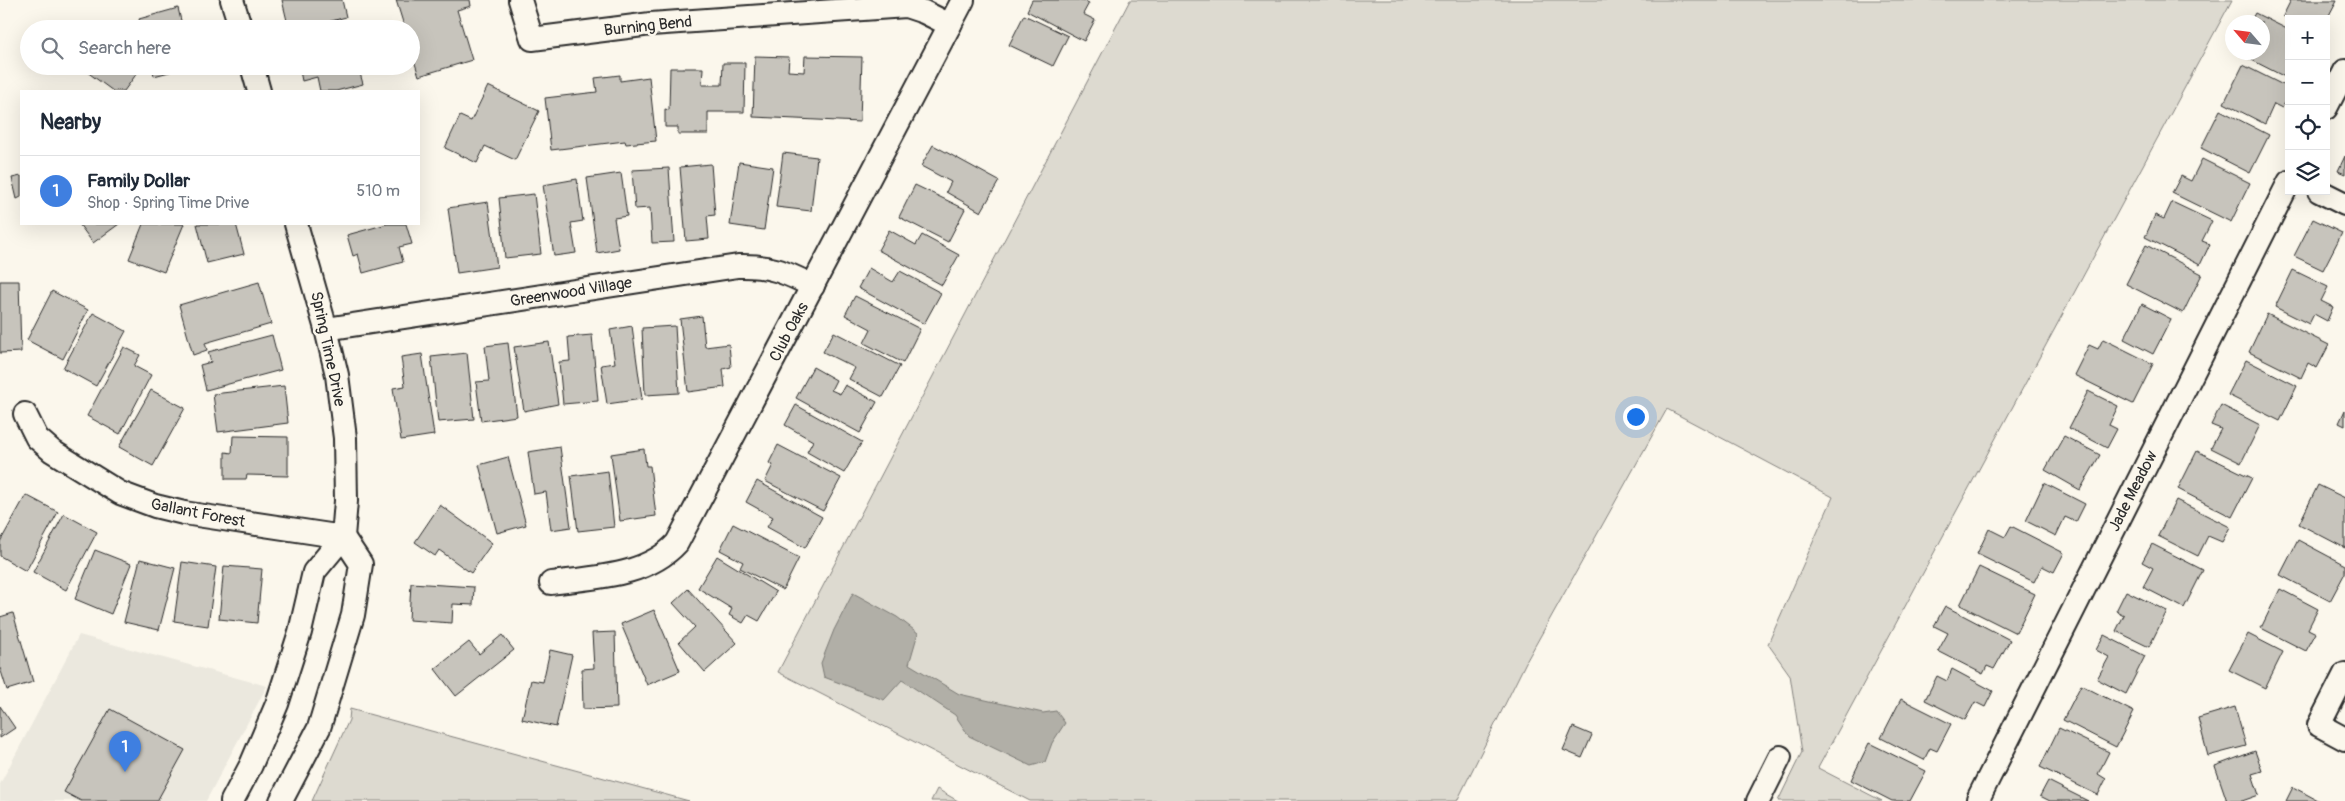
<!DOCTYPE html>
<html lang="en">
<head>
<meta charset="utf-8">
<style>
  body { margin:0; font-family:Pangolin,sans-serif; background:#f6f6f7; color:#1f2937 }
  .controls { position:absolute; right:15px; top:15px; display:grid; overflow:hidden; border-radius:0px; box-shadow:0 5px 20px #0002 }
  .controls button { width:45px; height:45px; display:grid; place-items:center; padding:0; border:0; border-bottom:1px solid #e0e1e3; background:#fff; color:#1f2937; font:25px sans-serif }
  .compass { position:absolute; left:2225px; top:15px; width:45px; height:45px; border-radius:50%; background:#fff; box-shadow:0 5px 20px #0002; rotate:298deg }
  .you { position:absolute; left:1635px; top:416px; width:18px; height:18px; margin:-12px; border:4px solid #fff; border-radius:50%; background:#1a73e8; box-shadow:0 0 0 8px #1a73e833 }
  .badge { display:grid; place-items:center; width:32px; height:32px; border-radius:50%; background:#2563eb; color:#fff; font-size:16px; font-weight:700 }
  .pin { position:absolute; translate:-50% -41px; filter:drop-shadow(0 1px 2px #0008) }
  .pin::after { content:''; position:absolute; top:26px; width:18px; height:15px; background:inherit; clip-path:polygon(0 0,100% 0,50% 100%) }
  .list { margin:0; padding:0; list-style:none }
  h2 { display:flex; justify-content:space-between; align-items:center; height:65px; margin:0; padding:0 20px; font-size:21px }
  h2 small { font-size:16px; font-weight:400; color:#747a83 }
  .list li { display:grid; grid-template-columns:32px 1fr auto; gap:15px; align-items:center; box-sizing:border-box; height:70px; padding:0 20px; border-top:1px solid #e0e1e3 }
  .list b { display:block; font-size:19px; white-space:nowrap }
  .list p { margin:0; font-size:16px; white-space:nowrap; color:#747a83 }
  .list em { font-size:16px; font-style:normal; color:#747a83 }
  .icon { flex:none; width:28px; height:28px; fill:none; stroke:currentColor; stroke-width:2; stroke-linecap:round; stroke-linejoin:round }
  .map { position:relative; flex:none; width:2345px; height:801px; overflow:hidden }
  .search { position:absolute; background:#fff; box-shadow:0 5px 20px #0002; left:20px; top:20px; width:400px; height:55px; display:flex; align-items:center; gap:12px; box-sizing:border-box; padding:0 18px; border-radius:28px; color:#747a83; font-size:19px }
  .panel { position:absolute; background:#fff; box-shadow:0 5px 20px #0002; left:20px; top:90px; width:400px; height:135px; border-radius:0px }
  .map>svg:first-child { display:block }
  .built { fill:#ebe8de }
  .green { fill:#dddad0; stroke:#84827e }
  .water { fill:#b1afa7; stroke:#7b7a75 }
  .building { fill:#c7c4bc; stroke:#2b2b2b }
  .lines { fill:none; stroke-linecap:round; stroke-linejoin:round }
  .minor-casing { stroke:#2b2b2b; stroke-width:26 }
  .minor { stroke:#fbf7ec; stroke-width:22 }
  .labels { text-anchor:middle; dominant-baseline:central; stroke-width:5; stroke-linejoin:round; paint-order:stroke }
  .street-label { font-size:16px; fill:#2b2b2b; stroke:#fbf7ec }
</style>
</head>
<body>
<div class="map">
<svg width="2345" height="801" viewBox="0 0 2345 801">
  <rect width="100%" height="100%" fill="#fbf7ec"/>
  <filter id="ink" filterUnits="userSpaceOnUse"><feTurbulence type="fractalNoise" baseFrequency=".02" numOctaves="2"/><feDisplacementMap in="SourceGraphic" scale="10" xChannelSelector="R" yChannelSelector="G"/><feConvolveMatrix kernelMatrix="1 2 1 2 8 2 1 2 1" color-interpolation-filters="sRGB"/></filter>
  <g filter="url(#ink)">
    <!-- built -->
    <path class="built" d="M79 635 267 686 206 801H0V784Z"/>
    <!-- green -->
    <g class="green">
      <path d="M1130 0H2232L1818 768 1882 801H1778L1802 752 1790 675 1768 644 1833 497 1667 409 1526 662 1457 801H1030L778 672Z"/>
      <path d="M350 709 689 801H312L349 720Z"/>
      <path d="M937 789 958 801H931Z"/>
    </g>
    <!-- water -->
    <path class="water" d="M853 593 897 617 918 633 909 664 959 694 1043 713 1056 711 1065 723 1052 743 1045 762 1031 766 969 736 955 715 902 680 884 700 824 677 821 663 834 630Z"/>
    <!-- building -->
    <g class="building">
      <path d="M282 0H342L346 17 302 29H289Z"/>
      <path d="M396 0H470L471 6 457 10 472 60 419 76 412 54 416 53 411 29H405Z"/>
      <path d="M1032 0H1083L1089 3 1083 14 1095 20 1084 41 1027 11Z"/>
      <path d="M2291 0H2337L2326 21V19H2289L2283 16Z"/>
      <path d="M178 8 183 29H142L139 19Z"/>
      <path d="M2255 13 2289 30V79L2236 52H2262V22H2250Z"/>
      <path d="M1024 15 1068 36 1053 66 1009 45Z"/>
      <path d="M755 56 789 57 788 71 804 72 805 56 862 57 860 122 753 117Z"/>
      <path d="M723 63H745L744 112H708V134H678V127H665V109L669 110 670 68H703L702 85H722Z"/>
      <path d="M2243 65 2289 88V95L2282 108 2274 104 2265 124 2224 103Z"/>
      <path d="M79 66H136L140 69 124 91H113Z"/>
      <path d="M152 66H192L154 76Z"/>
      <path d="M299 66H358L363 84 336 91H320L317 77 302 81Z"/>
      <path d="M620 75V81L649 77 656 141 626 144 625 141 551 150 545 98 597 92 595 78Z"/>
      <path d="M488 86 539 111 515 160 485 146 477 163 445 148 460 116 471 121Z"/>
      <path d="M2220 110 2269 135 2250 173 2201 148Z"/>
      <path d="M933 145 999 181 981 212 946 192 951 182 921 166Z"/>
      <path d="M783 153 817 157 811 211 776 207Z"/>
      <path d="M2345 156V174L2338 171Z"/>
      <path d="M2202 159 2250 183 2231 222 2172 193 2181 176 2191 181Z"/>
      <path d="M739 162 773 167 764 230 730 225Z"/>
      <path d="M711 164 715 215 707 216 709 239 686 241 680 167Z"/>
      <path d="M669 168 674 242 652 243 650 208 635 209 632 170Z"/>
      <path d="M621 173 627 216 614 218 619 249 597 253 587 178Z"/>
      <path d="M21 176V197L17 199 12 178Z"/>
      <path d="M577 179 583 221 571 223 576 253 554 256 543 185Z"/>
      <path d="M915 185 965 209 948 242 899 217Z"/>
      <path d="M534 194 541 254 505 258 499 198Z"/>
      <path d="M488 202 497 267 457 273 448 208Z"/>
      <path d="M2172 202 2212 221 2202 241 2210 244 2200 265 2145 237 2155 215 2164 219Z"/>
      <path d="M2313 219 2342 233 2323 270 2294 256Z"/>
      <path d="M79 224H119L93 243Z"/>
      <path d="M143 224H184L164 272 129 259Z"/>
      <path d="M197 224H236L244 254 207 263Z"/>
      <path d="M387 224H406L412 244 399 247 403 262 363 273 358 254 353 256 347 235Z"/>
      <path d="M889 230 916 245 922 235 959 255 942 285 878 250Z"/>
      <path d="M2146 245 2202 274 2183 313 2126 284Z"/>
      <path d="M869 268 893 282 900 271 941 293 924 324 858 288Z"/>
      <path d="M2293 270 2328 287 2321 301 2333 307 2327 321 2314 314 2309 324 2275 307Z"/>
      <path d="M0 281H19L21 352 0 353Z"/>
      <path d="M259 282 271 324 205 343 207 350 193 355 179 305Z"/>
      <path d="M52 291 88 310 63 359 27 340Z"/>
      <path d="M855 296 920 329 903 363 864 343 871 329 845 315Z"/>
      <path d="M2142 304 2171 319 2153 354 2124 339Z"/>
      <path d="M93 313 126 331 96 386 63 368Z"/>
      <path d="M2267 314 2329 345 2317 368 2308 363 2301 378 2249 352Z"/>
      <path d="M702 316 705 347 729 344 731 367 723 369 725 387 688 392 680 319Z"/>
      <path d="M632 326 642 399 607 404 601 365 615 363 610 330Z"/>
      <path d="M675 326 679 393 645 395 642 328Z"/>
      <path d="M834 332 900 366 883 397 849 379 855 368 823 352Z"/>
      <path d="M272 335 281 370 206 390 200 365 211 362 208 352Z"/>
      <path d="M592 335 598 401 563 404 559 362 570 361 568 337Z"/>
      <path d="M2103 339 2153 364 2133 404 2074 375 2089 345 2098 349Z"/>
      <path d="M549 342 558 404 524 411 514 347Z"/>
      <path d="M508 343 517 416 481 421 476 382 489 381 485 346Z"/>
      <path d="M124 347 140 355 134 366 151 375 120 434 87 416Z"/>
      <path d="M467 353 474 419 438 422 431 357Z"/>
      <path d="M422 354 434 435 401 440 393 388 405 386 401 357Z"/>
      <path d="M2246 360 2297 386 2280 421 2228 395Z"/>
      <path d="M813 367 836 380 831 390 840 394 845 385 877 402 860 433 796 398Z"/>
      <path d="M284 386 288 423 218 432 213 394Z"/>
      <path d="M151 390 185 408 153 466 119 447Z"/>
      <path d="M2088 391 2118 406 2109 425 2117 429 2107 448 2069 428Z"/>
      <path d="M796 405 862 442 844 473 807 452 813 441 785 425Z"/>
      <path d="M2221 405 2260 425 2241 463 2211 448 2221 429 2211 425Z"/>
      <path d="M2345 410V426L2339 423Z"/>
      <path d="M233 436 288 437V476L247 475 246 479H225V452L232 453Z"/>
      <path d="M2064 436 2100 455 2080 490 2045 470Z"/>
      <path d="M778 445 841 478 823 511 765 481 773 465 769 463Z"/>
      <path d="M560 447 571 527 551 530 546 492 534 494 528 452Z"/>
      <path d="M644 449 646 466H650L656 516 620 521 611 454Z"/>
      <path d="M2197 451 2252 478 2232 517 2178 489Z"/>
      <path d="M508 457 526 525 497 533 479 465Z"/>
      <path d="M608 471 614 527 578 531 571 476Z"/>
      <path d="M757 481 822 517 805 548 767 527 773 517 746 502Z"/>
      <path d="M2044 483 2085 504 2076 522 2065 517 2056 536 2026 521Z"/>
      <path d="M2318 485 2345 498V548L2299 524Z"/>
      <path d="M26 495 58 512 26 571 0 556V542Z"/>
      <path d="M2176 500 2230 527 2222 542 2208 536 2198 556 2158 536Z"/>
      <path d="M440 505 492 543 471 573 439 550 435 556 415 542Z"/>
      <path d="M64 514 97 532 66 590 33 572Z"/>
      <path d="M733 524 799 558 783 590 740 568 743 562 720 550Z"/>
      <path d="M2011 526 2064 553 2054 572 2042 566 2034 582 1977 554 1989 529 2005 537Z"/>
      <path d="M2298 540 2345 565V573L2330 601 2280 575Z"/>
      <path d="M2152 544 2203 570 2184 608 2143 587 2153 568 2142 562Z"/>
      <path d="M95 550 131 564 111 614 75 599Z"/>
      <path d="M717 556 776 592 759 621 748 615 743 623 729 615 732 609 698 588Z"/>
      <path d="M140 559 175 568 159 630 124 622Z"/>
      <path d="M182 562 216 567 208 626 174 621Z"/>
      <path d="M224 566 262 569 257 623 219 619Z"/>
      <path d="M1979 567 2035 594 2016 633 1960 605Z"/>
      <path d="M411 583 474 587 473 605 453 604 452 623 409 620Z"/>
      <path d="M688 589 737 643 705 672 679 642 695 627 673 603Z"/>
      <path d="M2280 589 2318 609 2308 629 2316 633 2306 651 2261 628Z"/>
      <path d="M2126 591 2167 611 2149 647 2116 631 2124 615 2116 611Z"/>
      <path d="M1945 606 2010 640 1994 669 1987 666 1983 674 1938 651 1948 633 1934 626Z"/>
      <path d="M654 610 680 671 647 685 621 624Z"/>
      <path d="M13 613 33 682 7 690 0 668V617Z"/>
      <path d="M615 632 617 708 583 709 582 669 594 668 592 633Z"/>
      <path d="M2248 634 2283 652 2265 688 2229 670Z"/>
      <path d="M502 635 514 650 456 696 435 669 469 642 479 654Z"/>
      <path d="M2104 635 2145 656 2126 694 2097 679 2109 657 2096 650Z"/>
      <path d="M550 650 572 655 556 727 522 719 531 680 543 682Z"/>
      <path d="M1952 669 1993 691 1985 707 1975 702 1965 720 1925 700 1937 676 1947 681Z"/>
      <path d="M2081 685 2134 712 2116 747 2063 720Z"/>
      <path d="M1901 699 1951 724 1937 751 1930 748 1924 760 1881 738Z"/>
      <path d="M0 706 15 728 0 738Z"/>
      <path d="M2235 707 2246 746 2208 756 2198 718Z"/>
      <path d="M110 709 185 750 157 801H81L64 792Z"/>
      <path d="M1573 727 1592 735 1582 758 1563 750Z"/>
      <path d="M2059 728 2109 752 2098 774 2106 779 2098 795 2040 767Z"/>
      <path d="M1869 743 1926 771 1910 801H1892L1851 780Z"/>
      <path d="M2255 751 2262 771 2252 774 2259 795 2242 801H2227L2215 766Z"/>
      <path d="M2048 781 2088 801H2050L2040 796Z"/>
      <path d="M2293 787 2319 801H2286Z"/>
    </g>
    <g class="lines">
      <!-- minor casing -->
      <g class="minor-casing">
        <g id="minor">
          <path d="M232 0 241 29"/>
          <path d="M520 0 532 39 651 24 906 6 924 12 950 25"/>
          <path d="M252 66 259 91"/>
          <path d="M2326 108 2345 71"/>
          <path d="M2319 191 2345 204"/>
          <path d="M326 329 738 266C770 265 785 272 813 286"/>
          <path d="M25 414 37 438 52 451 120 493 155 506 184 513 343 537"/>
          <path d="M551 583C593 577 646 577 677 543L963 0"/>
          <path d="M2345 674 2319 725 2345 739"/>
          <path d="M1978 799 2289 182"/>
          <path d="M232 801 251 765 277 704 300 632 314 572 343 537 346 501 345 438 337 375 326 329 296 224"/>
          <path d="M281 801 319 728 353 615 361 564 343 537"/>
          <path d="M1758 801 1780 757"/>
        </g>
      </g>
      <!-- minor -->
      <use href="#minor" class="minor"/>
    </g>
  </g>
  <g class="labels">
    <!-- street labels -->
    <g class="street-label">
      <text transform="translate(648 26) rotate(-6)">Burning Bend</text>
      <text transform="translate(571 292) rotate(-9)">Greenwood Village</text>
      <text transform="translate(789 332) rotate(-62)">Club Oaks</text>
      <text transform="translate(328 349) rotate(78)">Spring Time Drive</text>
      <text transform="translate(2133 491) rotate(-63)">Jade Meadow</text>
      <text transform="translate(198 513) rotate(11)">Gallant Forest</text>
    </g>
  </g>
</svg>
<div class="controls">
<button>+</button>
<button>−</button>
<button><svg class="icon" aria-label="locate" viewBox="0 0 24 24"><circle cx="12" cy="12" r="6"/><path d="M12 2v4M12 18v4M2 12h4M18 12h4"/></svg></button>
<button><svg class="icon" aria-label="layers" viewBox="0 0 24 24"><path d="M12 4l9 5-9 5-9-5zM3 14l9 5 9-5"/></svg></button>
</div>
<svg class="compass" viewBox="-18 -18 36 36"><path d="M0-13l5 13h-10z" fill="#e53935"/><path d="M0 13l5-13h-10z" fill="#747a83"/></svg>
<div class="you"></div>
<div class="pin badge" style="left:125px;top:772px;background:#3f7fe0">1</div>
<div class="search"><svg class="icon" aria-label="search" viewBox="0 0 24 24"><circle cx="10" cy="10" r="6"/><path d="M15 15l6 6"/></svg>Search here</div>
<section class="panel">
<h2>Nearby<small></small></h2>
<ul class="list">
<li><span class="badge" style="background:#3f7fe0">1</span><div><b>Family Dollar</b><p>Shop · Spring Time Drive</p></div><em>510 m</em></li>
</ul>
</section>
</div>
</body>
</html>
